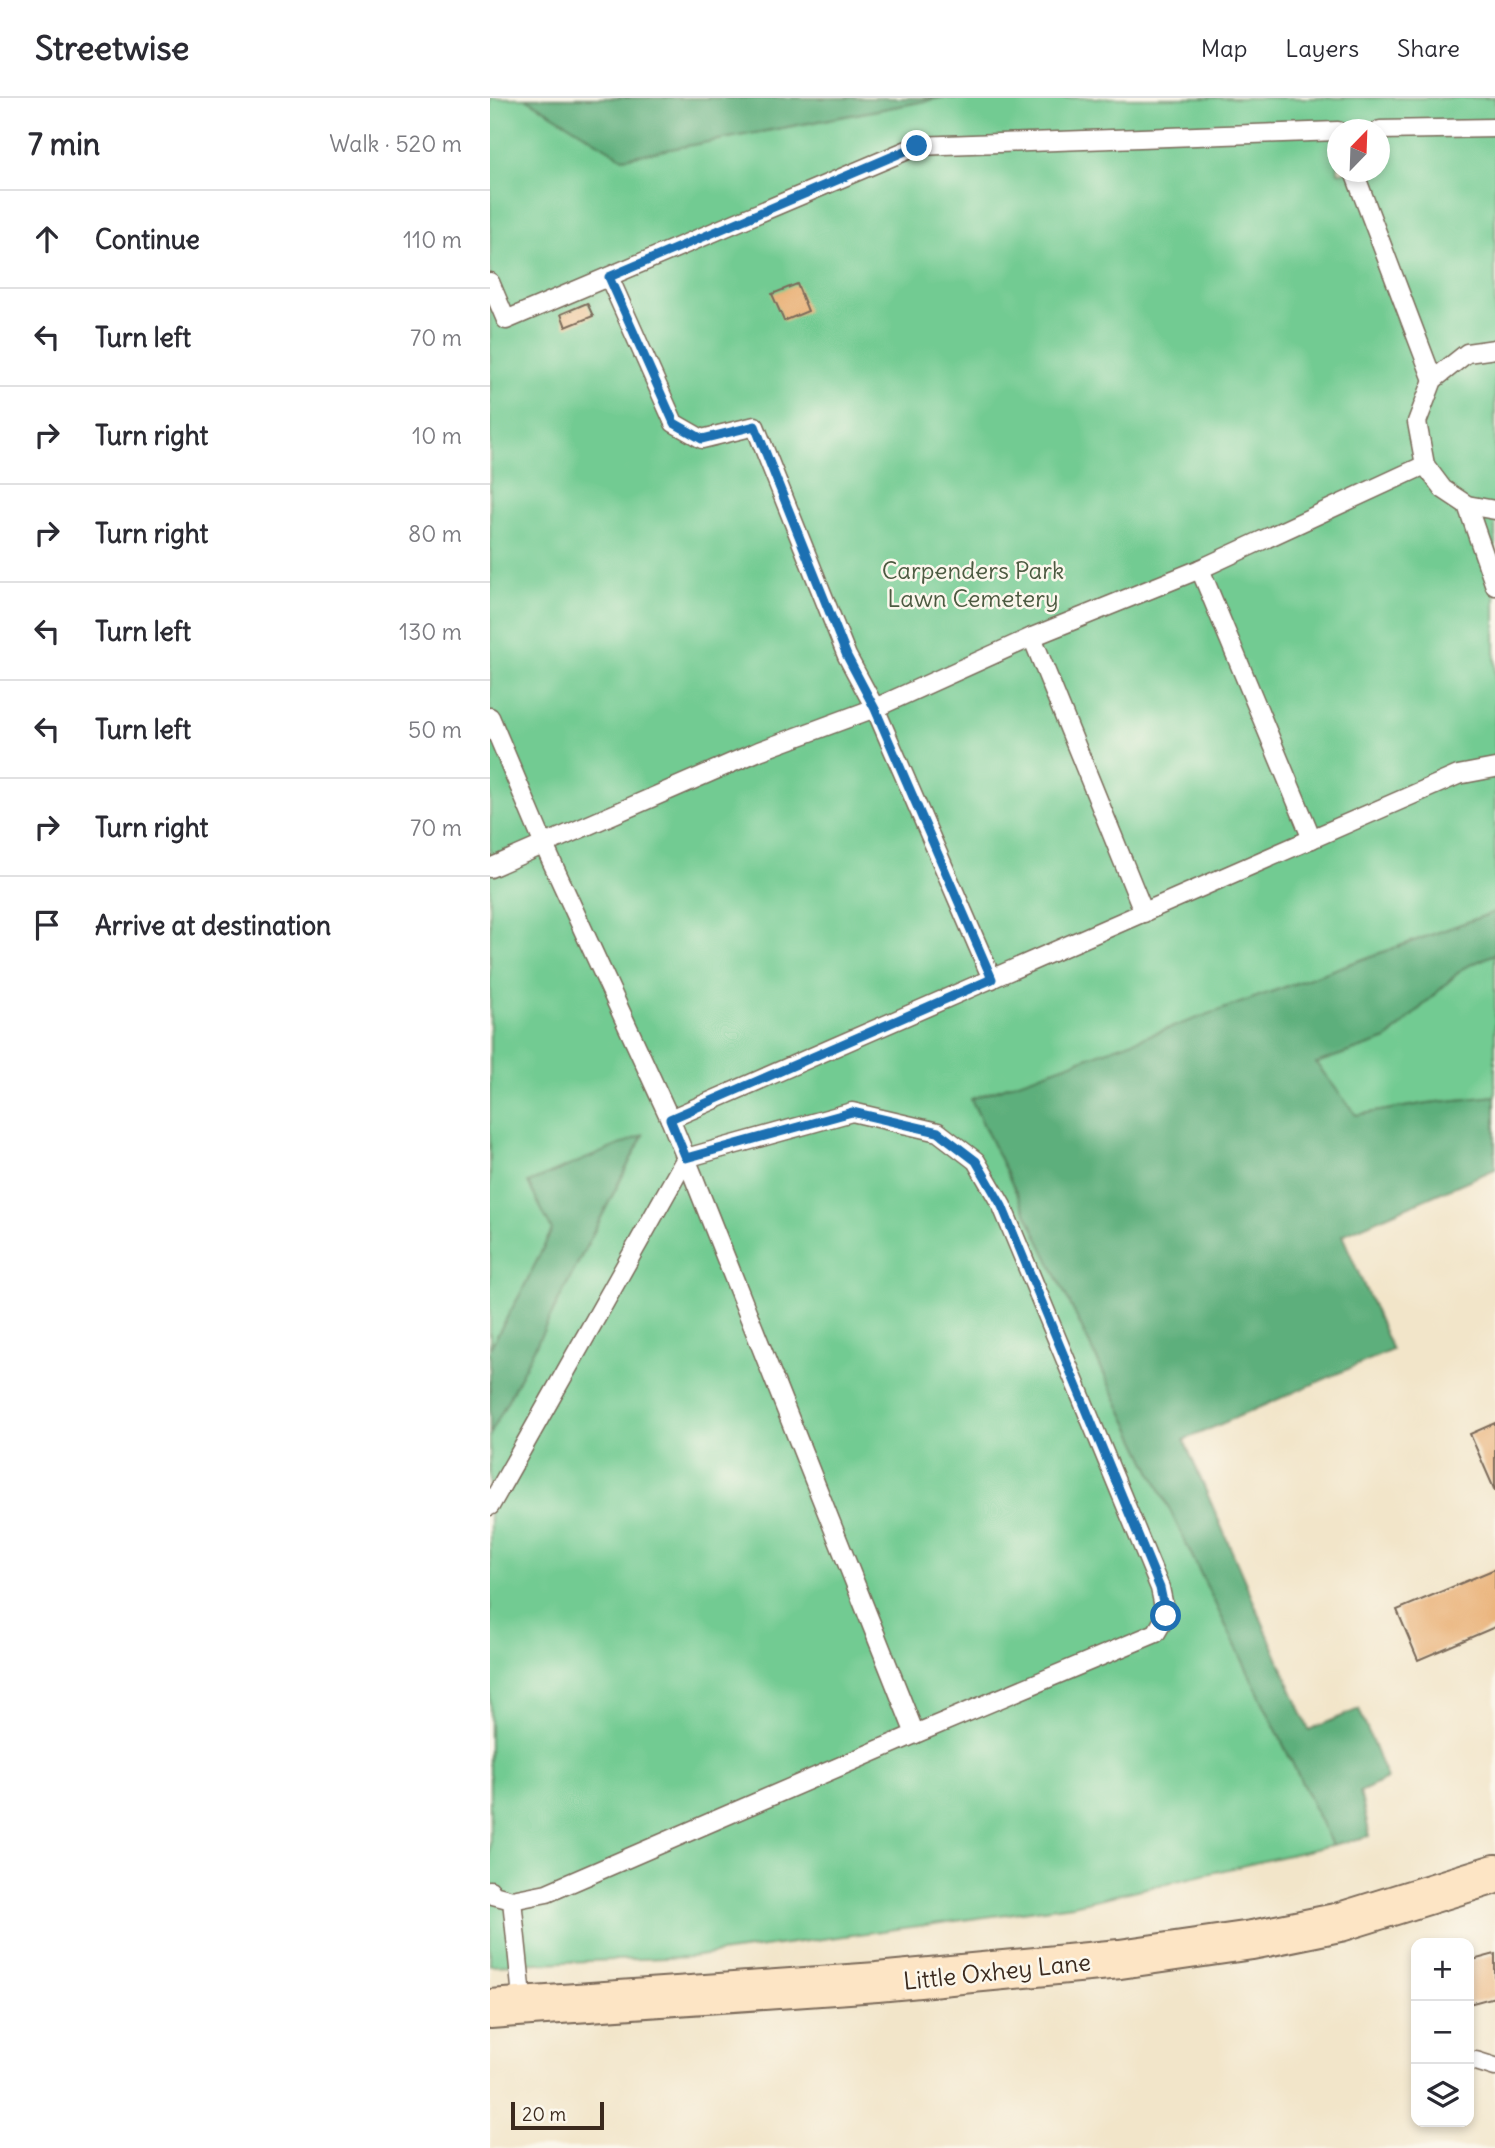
<!DOCTYPE html>
<html lang="en">
<head>
<meta charset="utf-8">
<style>
  body { margin:0; font-family:Delius,sans-serif; background:#f2f2f3; color:#2b2b33 }
  .controls { position:absolute; right:21px; bottom:21px; display:grid; overflow:hidden; border-radius:14px; box-shadow:0 4px 10px #0003 }
  .controls button { width:63px; height:63px; display:grid; place-items:center; padding:0; border:0; border-bottom:2px solid #e1e1e2; background:#fff; color:#2b2b33; font:35px sans-serif }
  .compass { position:absolute; left:837px; top:21px; width:63px; height:63px; border-radius:50%; background:#fff; box-shadow:0 4px 10px #0003; rotate:23deg }
  .scale { position:absolute; left:21px; bottom:18px; width:93px; box-sizing:border-box; padding-left:7px; border:4px solid #3b2a1e; border-top:0; font-size:19px; line-height:24px; white-space:nowrap; color:#3b2a1e; -webkit-text-stroke:5px #fbf7ec; paint-order:stroke }
  .stop { position:absolute; width:21px; height:21px; margin:-16px; border:5px solid #1f6fb2; border-radius:50%; background:#fff }
  .stop.end { background:#1f6fb2; border-color:#fff; box-shadow:0 2px 7px #0008 }
  .list { margin:0; padding:0; list-style:none }
  h2 { display:flex; justify-content:space-between; align-items:center; height:91px; margin:0; padding:0 28px; font-size:30px }
  h2 small { font-size:23px; font-weight:400; color:#7c7c81 }
  .list li { display:grid; grid-template-columns:46px 1fr auto; gap:21px; align-items:center; box-sizing:border-box; height:98px; padding:0 28px; border-top:2px solid #e1e1e2 }
  .list b { display:block; font-size:26px; white-space:nowrap }
  .list em { font-size:23px; font-style:normal; color:#7c7c81 }
  .icon { flex:none; width:38px; height:38px; fill:none; stroke:currentColor; stroke-width:2; stroke-linecap:round; stroke-linejoin:round }
  .map { position:relative; flex:none; width:1005px; height:2050px; overflow:hidden }
  header { display:flex; align-items:center; gap:42px; box-sizing:border-box; height:98px; padding:0 35px; background:#fff; border-bottom:2px solid #e1e1e2 }
  header strong { font-size:33px }
  nav { display:flex; gap:38px; margin-inline-start:auto; font-size:24px }
  main { display:flex }
  aside { flex:1; background:#fff }
  .map>svg:first-child { display:block }
  .green { fill:#72cb92; stroke:#567a58; stroke-width:2; fill-rule:evenodd }
  .forest { fill:#5daf7c; stroke:#4c6c4d; stroke-width:2 }
  .building { fill:#eab47b }
  .lines { fill:none; stroke-linecap:round; stroke-linejoin:round }
  .lane-casing { stroke:#7b6b5a; stroke-width:21 }
  .secondary-casing { stroke:#7b6b5a; stroke-width:42 }
  .lane { stroke:#fff; stroke-width:18 }
  .secondary { stroke:#fde5c5; stroke-width:38 }
  .route { stroke:#1f6fb2; stroke-width:9 }
  .labels { text-anchor:middle; dominant-baseline:central; stroke-width:5; stroke-linejoin:round; paint-order:stroke }
  .park-label { font-size:24px; fill:#4c5a41; stroke:#fbf7ec }
  .street-label { font-size:24px; fill:#3b2a1e; stroke:#fbf7ec }
</style>
</head>
<body>
<header>
<strong>Streetwise</strong>
<nav><a>Map</a><a>Layers</a><a>Share</a></nav>
</header>
<main>
<aside>
<h2>7 min<small>Walk · 520 m</small></h2>
<ul class="list">
<li><svg class="icon" aria-label="ahead" viewBox="0 0 24 24"><path d="M12 20V5M6 11l6-6 6 6"/></svg><div><b>Continue</b></div><em>110 m</em></li>
<li><svg class="icon" aria-label="left" viewBox="0 0 24 24"><path d="M17 20v-9H6M10 6l-5 5 5 5"/></svg><div><b>Turn left</b></div><em>70 m</em></li>
<li><svg class="icon" aria-label="right" viewBox="0 0 24 24"><path d="M7 20v-9h11M14 6l5 5-5 5"/></svg><div><b>Turn right</b></div><em>10 m</em></li>
<li><svg class="icon" aria-label="right" viewBox="0 0 24 24"><path d="M7 20v-9h11M14 6l5 5-5 5"/></svg><div><b>Turn right</b></div><em>80 m</em></li>
<li><svg class="icon" aria-label="left" viewBox="0 0 24 24"><path d="M17 20v-9H6M10 6l-5 5 5 5"/></svg><div><b>Turn left</b></div><em>130 m</em></li>
<li><svg class="icon" aria-label="left" viewBox="0 0 24 24"><path d="M17 20v-9H6M10 6l-5 5 5 5"/></svg><div><b>Turn left</b></div><em>50 m</em></li>
<li><svg class="icon" aria-label="right" viewBox="0 0 24 24"><path d="M7 20v-9h11M14 6l5 5-5 5"/></svg><div><b>Turn right</b></div><em>70 m</em></li>
<li><svg class="icon" aria-label="arrive" viewBox="0 0 24 24"><path d="M6 21V4h12l-3 4 3 4H6"/></svg><div><b>Arrive at destination</b></div></li>
</ul>
</aside>
<div class="map">
<svg width="1005" height="2050" viewBox="0 0 1005 2050">
  <rect width="100%" height="100%" fill="#fbf7ec"/>
  <filter id="ink" filterUnits="userSpaceOnUse"><feTurbulence type="fractalNoise" baseFrequency=".0143" numOctaves="2"/><feDisplacementMap in="SourceGraphic" scale="14" xChannelSelector="R" yChannelSelector="G"/><feConvolveMatrix kernelMatrix="1 2 1 2 8 2 1 2 1" color-interpolation-filters="sRGB"/></filter>
  <filter id="wash" filterUnits="userSpaceOnUse"><feTurbulence type="fractalNoise" baseFrequency=".00686" numOctaves="4" result="noise"/><feDisplacementMap in="SourceGraphic" scale="28" xChannelSelector="R" yChannelSelector="G"/><feGaussianBlur stdDeviation="1.57" result="paint"/><feColorMatrix in="noise" values="0 0 0 0 0 0 0 0 0 0 0 0 0 0 0 0 0 1.4 0 .05"/><feComposite in="paint" operator="in"/></filter>
  <g filter="url(#wash)">
    <rect width="100%" height="100%" fill="#f2e5c9"/>
    <!-- green -->
    <g class="green">
      <path d="M0 0H36L133 60 451 0H1005V814L481 1001 842 1747 583 1807 200 1859 0 1867V1337L153 1038 62 1132 32 1193 0 1250ZM848 32H890V74H848Z"/>
      <path d="M1005 856V998L938 1005 866 1017 826 965 897 941 973 870Z"/>
    </g>
    <!-- forest -->
    <g class="forest">
      <path d="M36 0H451L133 60Z"/>
      <path d="M1005 814V856L973 870 897 941 826 965 866 1017 938 1005 1005 998V1071L852 1137 902 1252 694 1342 819 1632 869 1611 897 1681 870 1694 880 1738 842 1747 481 1001Z"/>
      <path d="M153 1037 0 1337V1250L32 1193 62 1132 38 1085Z"/>
    </g>
    <g id="blocks">
      <!-- building -->
      <g class="building">
        <path d="M307 186 318 213 294 223 282 196Z"/>
        <path d="M97 205 103 218 76 229 71 216Z"/>
        <path d="M1005 1325V1393L980 1336Z"/>
        <path d="M1005 1471V1529L928 1562 907 1512Z"/>
        <path d="M1005 1856V1899L979 1906V1863Z"/>
      </g>
    </g>
  </g>
  <g filter="url(#ink)">
    <use href="#blocks" fill-opacity="0" stroke="#7b6b5a" stroke-width="2"/>
    <g class="lines">
      <!-- lane casing -->
      <g class="lane-casing">
        <g id="lane">
          <path d="M890 32 1005 30"/>
          <path d="M864 74 943 282"/>
          <path d="M119 179 184 325 212 341 265 328 357 558 385 610 502 881"/>
          <path d="M0 184 16 222 427 48 848 33"/>
          <path d="M1005 251 977 255 943 282 927 324 935 367 953 391 977 407 1005 412"/>
          <path d="M977 407 1005 488"/>
          <path d="M710 471 822 741"/>
          <path d="M542 539 654 815"/>
          <path d="M0 619 54 747 180 1021 968 677 1005 670"/>
          <path d="M0 770 269 653 385 610 542 539 710 471 935 367"/>
          <path d="M180 1021 196 1060 362 1014 448 1034 486 1063 512 1108 670 1490 676 1518 666 1535 425 1636"/>
          <path d="M0 1408 196 1060"/>
          <path d="M0 1792 3 1797 22 1802 57 1795 425 1636 196 1060"/>
          <path d="M22 1802 33 1909"/>
          <path d="M986 1963 1005 1969"/>
        </g>
      </g>
      <!-- secondary casing -->
      <g class="secondary-casing">
        <path id="secondary" d="M0 1911 387 1884 630 1861 762 1842 850 1824 1005 1776"/>
      </g>
      <!-- lane -->
      <use href="#lane" class="lane"/>
      <!-- secondary -->
      <use href="#secondary" class="secondary"/>
    </g>
  </g>
  <g class="lines" filter="url(#ink)">
    <!-- route -->
    <path class="route" d="M427 48 119 179 184 325 212 341 265 328 357 558 385 611 502 881 180 1021 196 1060 362 1014 448 1034 486 1063 512 1108 670 1490 676 1518"/>
  </g>
  <g class="labels">
    <!-- park labels -->
    <g class="park-label">
      <text x="483" y="472">Carpenders Park<tspan x="483" dy="28">Lawn Cemetery</tspan></text>
    </g>
    <!-- street labels -->
    <g class="street-label">
      <text transform="translate(507 1873) rotate(-6)">Little Oxhey Lane</text>
    </g>
  </g>
</svg>
<div class="controls">
<button>+</button>
<button>−</button>
<button><svg class="icon" aria-label="layers" viewBox="0 0 24 24"><path d="M12 4l9 5-9 5-9-5zM3 14l9 5 9-5"/></svg></button>
</div>
<svg class="compass" viewBox="-18 -18 36 36"><path d="M0-13l5 13h-10z" fill="#e53935"/><path d="M0 13l5-13h-10z" fill="#7c7c81"/></svg>
<div class="scale">20 m</div>
<div class="stop" style="left:676px;top:1518px"></div>
<div class="stop end" style="left:427px;top:48px"></div>
</div>
</main>
</body>
</html>
